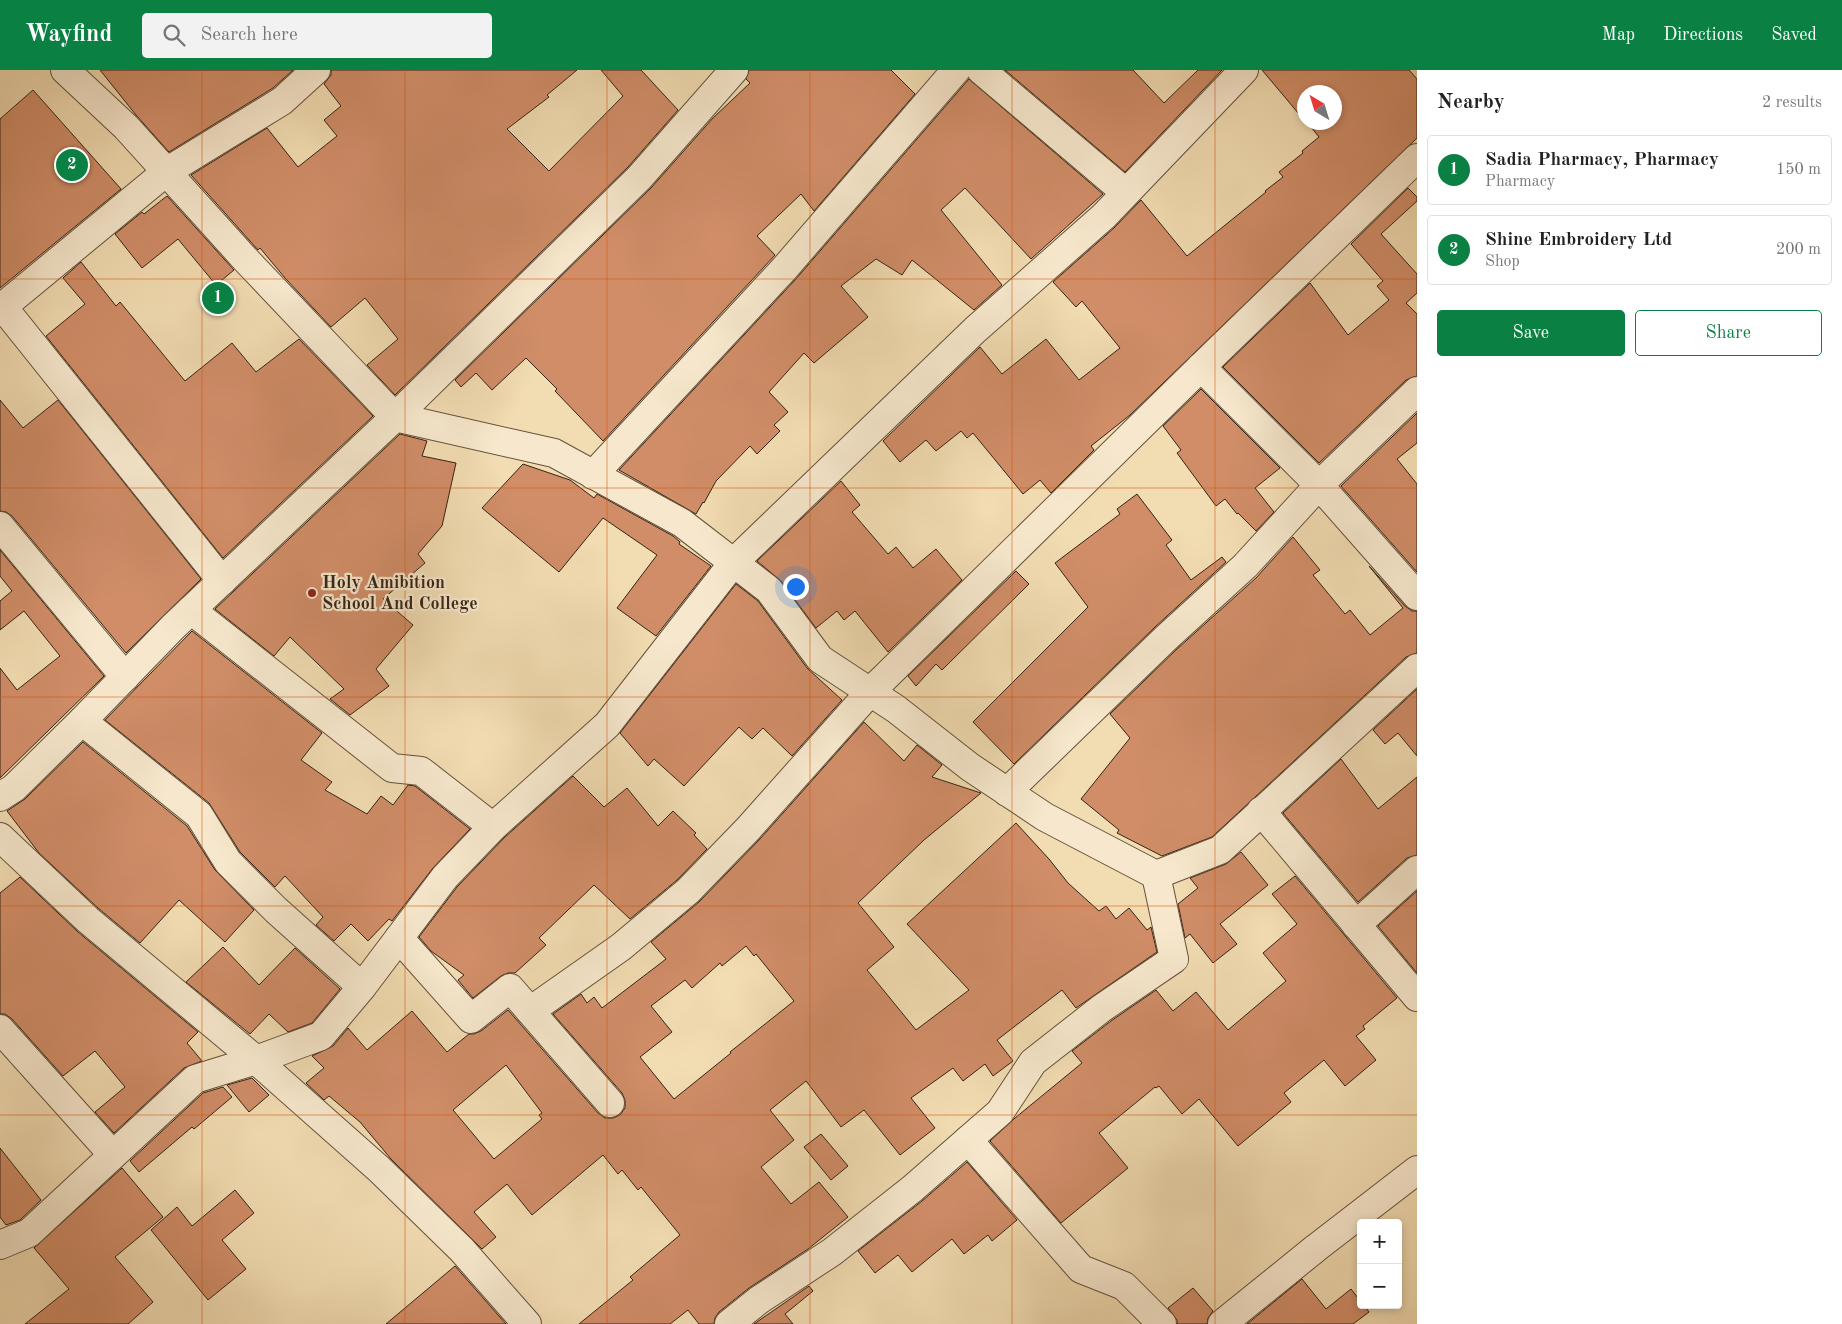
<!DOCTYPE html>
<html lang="en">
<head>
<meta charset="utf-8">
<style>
  body { margin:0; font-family:"Old Standard TT",serif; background:#f2f2f2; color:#222 }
  .controls { position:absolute; right:15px; bottom:15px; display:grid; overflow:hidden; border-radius:5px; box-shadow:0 2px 8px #0003 }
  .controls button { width:45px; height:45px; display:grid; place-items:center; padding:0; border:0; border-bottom:1px solid #e0e0e0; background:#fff; color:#222; font:25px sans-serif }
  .compass { position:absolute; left:1297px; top:15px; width:45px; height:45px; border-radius:50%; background:#fff; box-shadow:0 2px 8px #0003; rotate:322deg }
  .you { position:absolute; left:795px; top:516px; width:18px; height:18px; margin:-12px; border:4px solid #fff; border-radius:50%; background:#1a73e8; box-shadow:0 0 0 8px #1a73e833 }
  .badge { display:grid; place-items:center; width:32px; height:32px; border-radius:50%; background:#0b8043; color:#fff; font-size:16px; font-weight:700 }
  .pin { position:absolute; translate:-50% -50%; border:2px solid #fff; box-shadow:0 1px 5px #0006 }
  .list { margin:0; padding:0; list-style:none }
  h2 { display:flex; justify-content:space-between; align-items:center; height:65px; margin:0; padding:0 20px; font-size:21px }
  h2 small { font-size:16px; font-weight:400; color:#767676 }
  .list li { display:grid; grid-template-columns:32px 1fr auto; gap:15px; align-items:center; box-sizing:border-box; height:70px; margin:0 10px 10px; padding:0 10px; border:1px solid #e0e0e0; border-radius:5px }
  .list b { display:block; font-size:19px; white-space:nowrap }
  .list p { margin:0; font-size:16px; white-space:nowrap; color:#767676 }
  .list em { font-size:16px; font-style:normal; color:#767676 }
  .actions { display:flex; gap:10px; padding:15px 20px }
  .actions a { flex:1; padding:11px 0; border:1px solid #0b8043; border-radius:5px; text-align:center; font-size:18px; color:#0b8043 }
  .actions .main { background:#0b8043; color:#fff }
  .icon { flex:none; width:28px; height:28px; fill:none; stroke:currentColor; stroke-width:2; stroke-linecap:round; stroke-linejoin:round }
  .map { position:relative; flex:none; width:1417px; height:1254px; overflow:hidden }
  header { display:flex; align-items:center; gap:30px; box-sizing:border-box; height:70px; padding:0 25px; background:#0b8043; color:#fff }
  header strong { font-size:24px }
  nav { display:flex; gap:28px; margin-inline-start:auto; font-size:18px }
  .search { width:350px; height:45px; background:#f2f2f2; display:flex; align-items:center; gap:12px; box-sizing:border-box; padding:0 18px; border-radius:5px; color:#767676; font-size:19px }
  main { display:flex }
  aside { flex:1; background:#fff }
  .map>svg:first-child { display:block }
  .building { fill:#d08d68; stroke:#342315; fill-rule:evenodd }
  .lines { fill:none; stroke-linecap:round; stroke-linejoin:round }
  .minor-casing { stroke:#64513c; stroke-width:30 }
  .minor { stroke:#f7e8cd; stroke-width:28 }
  .grid { fill:none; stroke:#d6540d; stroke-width:1; stroke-opacity:0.55 }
  .poi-dot { fill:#8f2418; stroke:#f7e8cd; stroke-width:2 }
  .labels { text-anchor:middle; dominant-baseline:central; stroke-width:4.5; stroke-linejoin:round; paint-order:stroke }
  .poi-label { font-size:18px; font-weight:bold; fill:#342315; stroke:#f7e8cd; text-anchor:start }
</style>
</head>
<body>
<header>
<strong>Wayfind</strong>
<div class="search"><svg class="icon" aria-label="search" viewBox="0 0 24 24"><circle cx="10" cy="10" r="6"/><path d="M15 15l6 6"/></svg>Search here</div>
<nav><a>Map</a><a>Directions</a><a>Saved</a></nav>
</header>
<main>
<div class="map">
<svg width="1417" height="1254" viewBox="0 0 1417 1254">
  <rect width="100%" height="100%" fill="#f2dcb2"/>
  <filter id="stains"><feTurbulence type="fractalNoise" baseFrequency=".004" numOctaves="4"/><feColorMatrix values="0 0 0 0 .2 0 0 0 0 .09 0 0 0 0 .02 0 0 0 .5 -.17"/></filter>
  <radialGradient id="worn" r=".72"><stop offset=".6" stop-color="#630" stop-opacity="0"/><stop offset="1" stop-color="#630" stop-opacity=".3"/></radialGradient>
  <!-- building -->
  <g class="building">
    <path d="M100 0H293L273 18 169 82 136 45Z"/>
    <path d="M331 0H577L547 25 549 27 507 59 549 101 623 26 601 0H641L678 40 628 97 395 325 367 295 398 269 365 228 331 257 285 208 260 178 258 180 191 105 267 58 298 97 337 66 324 50 341 36 324 14 331 5Z"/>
    <path d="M749 0H891L915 24 814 141 801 124 757 166 775 185 603 371 555 321 557 319 526 288 492 320 476 303 461 317 455 310 651 118 713 48 750 13 746 9Z"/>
    <path d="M1005 0H1133L1164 33 1198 0H1222L1125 102Z"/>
    <path d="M1262 0H1409L1417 9V68L1130 345 1091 376 1094 380 1051 423 1040 410 1023 424 973 363 967 368 961 361 936 381 926 370 900 392 883 371 980 277 1002 304 1046 269 1079 310 1120 278 1082 231 1076 237 1053 212 1114 158 1141 130 1187 186 1266 122 1265 121 1283 107 1279 102 1303 83 1302 81 1319 67 1307 52H1334V22H1304V50Z"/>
    <path d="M969 9 1103 124 1031 189 965 118 941 140 1002 215 974 240 912 190 902 205 876 189 841 216 868 247 814 293 804 283 769 322 788 342 774 355 780 361 757 384 750 376 716 411 704 433 703 432 696 444 619 400 795 210Z"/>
    <path d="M33 20 121 119 0 218V49Z"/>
    <path d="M1408 118 1417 127V131L1381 164 1417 204V223L1406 233 1417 244V306L1406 310 1319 393 1223 297 1310 213 1348 265 1389 230 1377 216 1383 211 1351 174Z"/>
    <path d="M167 126 234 200 216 215 178 169 142 198 115 164 142 142 144 144Z"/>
    <path d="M81 192 116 236 120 232 185 311 232 273 256 302 299 269 373 346 223 488 46 266 85 234 63 208Z"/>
    <path d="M1201 319 1280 398 1255 418 1274 442 1256 461 1238 443 1237 444 1225 429 1216 436 1177 383 1181 380 1163 356Z"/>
    <path d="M0 330 23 358 58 330 201 509 126 583 12 446 6 442 0 441Z"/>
    <path d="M1417 343V373L1397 389 1417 414V502L1341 416Z"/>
    <path d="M400 364 427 371 422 386 456 393 442 456 418 484 425 493 383 529 413 555 376 599 389 616 350 645 330 629 344 619 290 567 274 586 215 539Z"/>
    <path d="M523 394 570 410 594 428 597 424 673 466 680 472 679 474 711 496 656 566 617 538 657 485 603 448 559 502 482 438Z"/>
    <path d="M841 411 860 435 852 442 888 484 896 477 913 498 936 479 962 510 888 582 855 541 844 550 837 541 816 558 781 511 757 491Z"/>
    <path d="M1137 424 1172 470 1166 475 1191 510 1222 487 1226 492 1155 557 1014 694 973 652 1088 537 1055 493 1120 444 1117 439Z"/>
    <path d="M1293 467 1320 500 1313 505 1345 544 1350 540 1370 565 1403 538 1369 496 1405 536 1412 541H1417V583L1406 587 1212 767 1162 786 1117 763 1119 760 1081 729 1130 668 1110 644 1177 579 1256 508Z"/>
    <path d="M0 480 104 606 0 708V598L17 620 60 586 24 541 0 560V531L12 521 0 506Z"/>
    <path d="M1016 501 1029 514 942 600 936 594 916 616 908 606Z"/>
    <path d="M736 514 758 531 807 598 842 630 792 686 763 658 752 669 739 657 684 716 654 689 648 696 620 663Z"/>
    <path d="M192 561 322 663 301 690 332 712 325 720 367 744 381 726 393 735 408 715 415 716 470 759 433 798 392 851 389 849 368 871 351 854 334 871 316 855 323 847 285 806 275 817 240 782 209 733 105 650Z"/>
    <path d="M1417 619V686L1398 663 1385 674 1373 660Z"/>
    <path d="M864 652 904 691 917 675 942 695 932 707 981 723 924 770 858 833 894 877 867 900 916 960 969 920 907 854 1016 753 1049 789 1068 813 1099 841 1106 836 1116 849 1129 838 1147 860 1151 857 1157 882 1076 938 1062 920 997 970 1013 991 993 1006 985 994 963 1011 953 998 911 1028 935 1058 900 1085 864 1040 841 1057 806 1011 770 1040 794 1070 761 1097 791 1134 819 1112 848 1147 808 1179 749 1218 719 1242 715 1248 714 1254H699L688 1240 670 1254H579L633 1210 630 1207 680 1165 641 1117 638 1120 622 1100 618 1104 603 1085 532 1145 507 1114 474 1142 496 1167 482 1179 391 1089 360 1052 329 1026 324 1030 306 1013 324 998 312 986 333 976 348 958 367 980 412 941 447 982 469 964H474L481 961 508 940 598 1043 605 1048H613L620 1045 625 1038V1030L622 1023 553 944 581 924 587 933 594 927 602 938 666 889 651 872 699 832 760 769ZM746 876 754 886 756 884 794 931 730 982 731 983 674 1029 640 987 672 962 651 936 685 910 692 918 720 893 722 896ZM506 995 542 1043 539 1045 542 1049 494 1089 453 1040Z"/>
    <path d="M83 672 187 756 215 800 254 840 225 872 179 830 140 873 98 838 39 783 7 741 25 729Z"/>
    <path d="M1341 689 1378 739 1417 707V785L1407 788 1358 832 1283 743Z"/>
    <path d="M573 706 604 737 627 718 658 756 673 741 696 763 694 765 707 779 677 810 630 849 594 815 539 868 546 875 515 903H508L501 906 473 928 458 910 464 905 431 881 419 867 457 817 504 768Z"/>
    <path d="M1241 782 1268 815 1220 854 1237 874 1213 893 1190 864 1185 868 1178 834 1198 818 1190 808 1226 794Z"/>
    <path d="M1295 806 1397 928 1363 956 1365 959 1356 966 1376 990 1345 1016 1324 990 1284 1023 1291 1032 1238 1076 1199 1029 1182 1044 1159 1016 1156 1018 1155 1017 1099 1063 1128 1098 1061 1153 990 1071 1015 1048 1082 993 1072 981 1111 951 1156 920 1173 941 1196 922 1228 960 1286 911 1263 883 1297 854 1272 824Z"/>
    <path d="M20 807 78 862 198 962 187 973 202 991 184 998 114 1063 95 1042 125 1017 95 981 63 1006 12 949 5 944H0V823Z"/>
    <path d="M1417 821V903L1378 856Z"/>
    <path d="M223 877 259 915 295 878 340 919 312 953 288 962 269 944 250 964 186 912Z"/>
    <path d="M252 1008 269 1025 249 1042 227 1015Z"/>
    <path d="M223 1017 232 1027 194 1059 192 1057 139 1102 130 1091 203 1023Z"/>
    <path d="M821 1064 848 1096 831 1110 804 1077Z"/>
    <path d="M0 1078 41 1130 20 1150 6 1155 0 1147Z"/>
    <path d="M967 1092 1017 1150 992 1171 988 1165 964 1184 952 1169 912 1202 898 1185 875 1203 858 1181 922 1131Z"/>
    <path d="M122 1098 163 1147 115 1187 153 1232 128 1254H25L69 1219 34 1178Z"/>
    <path d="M235 1120 254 1143 222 1170 246 1199 208 1230 151 1160 177 1137 192 1156Z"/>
    <path d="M455 1196 506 1254H386Z"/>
    <path d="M1302 1209 1326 1239 1351 1219 1361 1232V1235H1364L1369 1242 1353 1254H1247Z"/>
    <path d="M809 1216 813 1221 785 1244 793 1254H754Z"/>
    <path d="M1193 1218 1213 1241 1208 1248 1207 1254H1177V1250L1168 1238Z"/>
  </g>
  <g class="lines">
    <!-- minor casing -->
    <g class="minor-casing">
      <g id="minor">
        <path d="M65 0 126 57 246 190 395 347 554 383 682 453 769 520 820 589 896 639 970 697 1045 747 1156 805 1220 780 1417 598"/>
        <path d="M981 0 1125 122"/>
        <path d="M3 237 222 511"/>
        <path d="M0 239 166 102 282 31 316 0"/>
        <path d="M1201 297 1319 415 1417 526"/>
        <path d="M593 405 784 199 956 0"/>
        <path d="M0 456 125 607"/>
        <path d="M191 540 392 698 421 701 493 757"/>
        <path d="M82 651 199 745 228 792 276 840 362 917"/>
        <path d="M1007 722 1166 568 1245 496 1319 415 1417 321"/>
        <path d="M0 727 14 718 82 651 173 557 395 347 639 108 734 0"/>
        <path d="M1261 741 1417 927"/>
        <path d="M0 767 88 850 256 990 379 1099 462 1180 527 1254"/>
        <path d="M1356 855 1417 800"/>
        <path d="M399 868 471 949 510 918 610 1033"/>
        <path d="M530 941 621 877 688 821 748 759 870 622 1201 297 1417 88"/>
        <path d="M0 959 113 1085"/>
        <path d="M968 1070 1081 1199 1124 1216 1162 1254"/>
        <path d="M0 1175 29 1163 195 1009 256 990 321 966 362 917 445 807 493 757 607 655 733 493 975 260 1104 146 1244 0"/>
        <path d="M729 1254 759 1230 832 1182 912 1119 1000 1042 1033 992 1102 938 1174 889 1156 805"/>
        <path d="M1222 1254 1316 1178 1417 1100"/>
      </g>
    </g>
    <!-- minor -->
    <use href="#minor" class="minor"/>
  </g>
  <!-- grid -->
  <path class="grid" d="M202 0V1254M405 0V1254M607 0V1254M810 0V1254M1012 0V1254M1215 0V1254M0 209H1417M0 418H1417M0 627H1417M0 836H1417M0 1045H1417"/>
  <!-- markers -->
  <circle class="poi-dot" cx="312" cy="523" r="5"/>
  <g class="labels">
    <!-- poi labels -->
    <g class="poi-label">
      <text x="322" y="513">Holy Amibition<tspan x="322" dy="21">School And College</tspan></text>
    </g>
  </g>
  <rect width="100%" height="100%" filter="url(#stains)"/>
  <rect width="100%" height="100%" fill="url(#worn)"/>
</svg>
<div class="controls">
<button>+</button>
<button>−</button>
</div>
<svg class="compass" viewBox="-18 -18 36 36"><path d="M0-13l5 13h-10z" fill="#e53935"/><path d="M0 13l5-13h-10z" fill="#767676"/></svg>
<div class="you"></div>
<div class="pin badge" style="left:218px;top:228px">1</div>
<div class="pin badge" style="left:72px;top:95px">2</div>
</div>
<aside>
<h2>Nearby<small>2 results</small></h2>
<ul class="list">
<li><span class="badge">1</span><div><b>Sadia Pharmacy, Pharmacy</b><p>Pharmacy</p></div><em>150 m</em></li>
<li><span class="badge">2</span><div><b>Shine Embroidery Ltd</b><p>Shop</p></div><em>200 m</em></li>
</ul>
<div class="actions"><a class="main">Save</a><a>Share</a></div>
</aside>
</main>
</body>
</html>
